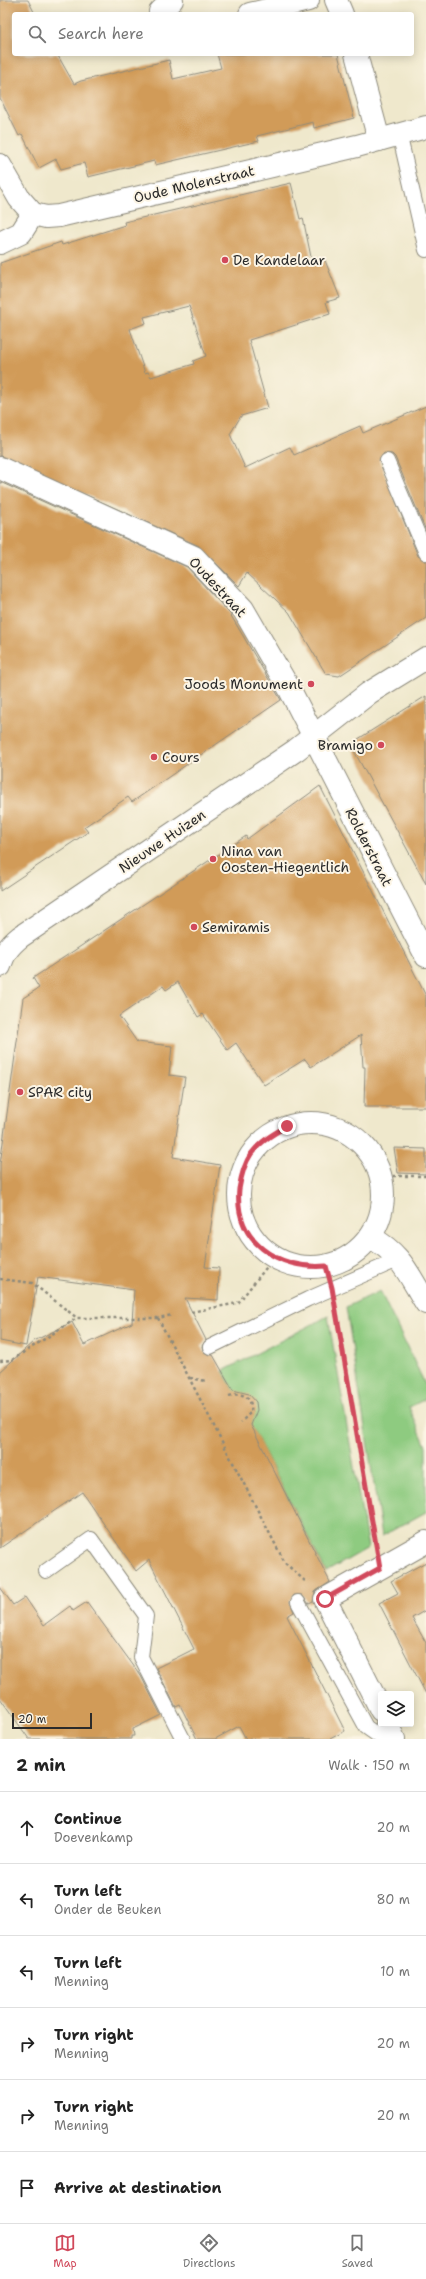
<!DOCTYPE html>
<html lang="en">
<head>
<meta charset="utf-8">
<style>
  body { margin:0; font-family:"Shantell Sans",sans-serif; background:#f6f6f6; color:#222 }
  .controls { position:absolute; right:12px; bottom:12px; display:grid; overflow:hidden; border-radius:4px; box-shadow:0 2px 10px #0003 }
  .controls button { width:36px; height:36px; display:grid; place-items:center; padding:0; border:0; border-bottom:1px solid #e0e0e0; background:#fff; color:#222; font:20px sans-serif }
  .scale { position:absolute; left:12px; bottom:10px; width:80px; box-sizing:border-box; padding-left:4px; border:2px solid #2b2b2b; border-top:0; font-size:11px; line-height:14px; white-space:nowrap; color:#2b2b2b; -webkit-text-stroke:3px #fcf5e5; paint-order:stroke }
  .stop { position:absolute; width:12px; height:12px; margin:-9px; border:3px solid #d1495b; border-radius:50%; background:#fff }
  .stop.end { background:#d1495b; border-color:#fff; box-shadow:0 1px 4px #0008 }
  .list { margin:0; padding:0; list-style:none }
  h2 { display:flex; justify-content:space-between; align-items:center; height:52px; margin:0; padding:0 16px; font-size:17px }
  h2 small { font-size:13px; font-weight:400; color:#767676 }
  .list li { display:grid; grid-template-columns:26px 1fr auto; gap:12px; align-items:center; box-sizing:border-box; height:72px; padding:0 16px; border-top:1px solid #e0e0e0 }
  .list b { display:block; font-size:15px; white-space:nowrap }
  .list p { margin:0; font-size:13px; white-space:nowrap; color:#767676 }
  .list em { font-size:13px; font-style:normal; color:#767676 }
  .icon { flex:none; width:22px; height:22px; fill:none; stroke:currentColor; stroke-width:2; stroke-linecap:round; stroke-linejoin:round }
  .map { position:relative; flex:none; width:426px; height:1739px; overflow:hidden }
  .search { position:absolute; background:#fff; box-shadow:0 2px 10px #0003; left:12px; right:12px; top:12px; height:44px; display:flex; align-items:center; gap:10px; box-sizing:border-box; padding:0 14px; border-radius:4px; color:#767676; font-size:15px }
  .sheet { height:484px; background:#fff }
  nav { display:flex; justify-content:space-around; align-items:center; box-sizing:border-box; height:56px; border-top:1px solid #e0e0e0; background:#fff; font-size:11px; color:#767676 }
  nav a { display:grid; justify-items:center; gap:2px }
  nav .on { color:#d1495b }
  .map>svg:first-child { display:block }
  .green { fill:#8ecb80; stroke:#5c7b56 }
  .building { fill:#d19b58; fill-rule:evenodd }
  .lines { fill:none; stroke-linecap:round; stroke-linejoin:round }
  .lane-casing { stroke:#8d8a7c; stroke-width:16 }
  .street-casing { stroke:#8d8a7c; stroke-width:24 }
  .path { stroke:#8d8a7c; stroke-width:2.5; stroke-dasharray:3 3; stroke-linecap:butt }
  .lane { stroke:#fff; stroke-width:14 }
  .street { stroke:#fff; stroke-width:22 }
  .route { stroke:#d1495b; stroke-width:5 }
  .poi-dot { fill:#d1495b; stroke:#fcf5e5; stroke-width:1.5 }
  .labels { text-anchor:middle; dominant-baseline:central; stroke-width:4; stroke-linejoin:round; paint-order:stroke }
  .street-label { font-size:14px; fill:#2b2b2b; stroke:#fcf5e5 }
  .poi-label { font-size:14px; fill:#2b2b2b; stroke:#fcf5e5; text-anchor:start }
</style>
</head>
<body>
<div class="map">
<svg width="426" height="1739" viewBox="0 0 426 1739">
  <rect width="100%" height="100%" fill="#fcf5e5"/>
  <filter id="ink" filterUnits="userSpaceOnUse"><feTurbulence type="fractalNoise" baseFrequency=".025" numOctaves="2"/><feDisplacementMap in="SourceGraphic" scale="8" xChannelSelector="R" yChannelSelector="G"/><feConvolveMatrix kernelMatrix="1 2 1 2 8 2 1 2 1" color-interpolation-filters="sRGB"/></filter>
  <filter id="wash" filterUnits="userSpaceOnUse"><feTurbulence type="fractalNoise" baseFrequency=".012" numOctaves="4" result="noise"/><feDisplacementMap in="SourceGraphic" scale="16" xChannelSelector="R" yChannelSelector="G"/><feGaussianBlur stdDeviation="0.9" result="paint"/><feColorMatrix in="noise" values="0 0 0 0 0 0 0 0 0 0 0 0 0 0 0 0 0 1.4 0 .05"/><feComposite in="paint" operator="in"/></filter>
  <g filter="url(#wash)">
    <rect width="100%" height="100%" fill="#efe8cc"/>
    <!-- green -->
    <g class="green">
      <path d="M380 1291 426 1386V1399L409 1407 426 1446V1512L382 1536 346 1307Z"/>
      <path d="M328 1316 368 1548 326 1572 223 1371Z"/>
    </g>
    <g id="blocks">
      <!-- building -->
      <g class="building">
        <path d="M0 0H28L35 14H14V54H57L74 84 81 81 169 60 173 79 221 68 217 54H338L354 118 314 128 313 122 257 136 259 141 155 165 154 161 88 177 84 163 61 169 56 159 39 168 22 134 19 136 0 98Z"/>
        <path d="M291 183 300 219 303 218 312 262 324 258 340 298 326 302 330 314 249 340 268 408 241 416 230 434 245 468 290 447 294 455 360 426 363 433 426 406V531L395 457 392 454 384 453 379 460 418 556 426 561V618L339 676 326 674 289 612 247 573 239 586 199 546 0 456V263L61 242 62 245 125 225 124 222ZM189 306 206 356 193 361 194 364 151 377 148 372 145 373 130 329 146 323 144 317Z"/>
        <path d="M0 482 187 567 230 614 281 700 132 802 128 797 84 827 88 832 0 891Z"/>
        <path d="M426 696V884L353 749 355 741Z"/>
        <path d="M320 786 426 996V1107H364L365 1067H363L361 1035 311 1067 305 1059 264 1085 236 1043 227 1050 203 1014 198 1017 178 982 166 990 163 986 119 1016 137 1042 172 1046 169 1075 185 1077 173 1157 220 1165 205 1267 219 1268 218 1300 185 1298 206 1340 202 1346 203 1351 209 1355H213L233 1390 249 1394 256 1402 257 1410 251 1425 330 1582 315 1592 313 1602 309 1604 302 1595H294L290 1602 294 1612 287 1616 345 1731 330 1739H246L239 1726 215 1739H197L180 1705 176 1707 156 1668 194 1649 149 1560 136 1571 82 1492 0 1548V1372L34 1341 72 1322 84 1345 132 1323 134 1290 38 1277 26 1346 0 1341V1164L23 998 39 988 33 978 246 836 247 839Z"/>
        <path d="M394 1148 426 1149V1174L398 1173Z"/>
        <path d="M426 1562V1610L412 1618 426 1643V1694L379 1603 398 1593 391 1581Z"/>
        <path d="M0 1587 13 1605 25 1597 44 1625 70 1606 73 1611 87 1602 141 1676 161 1715 133 1729 134 1736H131V1739H29L0 1698Z"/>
      </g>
    </g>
  </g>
  <g filter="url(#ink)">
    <use href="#blocks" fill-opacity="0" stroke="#8d8a7c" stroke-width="1"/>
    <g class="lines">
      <!-- lane casing -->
      <g class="lane-casing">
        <g id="lane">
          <path d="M399 133 426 250"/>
          <path d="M387 461 426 553"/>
          <path d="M210 1347 308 1299 400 1259"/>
          <path d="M46 1571 91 1539 146 1616 141 1657 183 1739"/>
          <path d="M298 1602 366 1727 383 1739"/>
        </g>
      </g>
      <!-- street casing -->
      <g class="street-casing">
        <g id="street">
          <path d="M336 0 342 14"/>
          <path d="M161 14 160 12 172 0"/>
          <path d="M250 14 308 0"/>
          <path d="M356 54 379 140"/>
          <path d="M0 165 19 198 33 214"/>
          <path d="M33 214 46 217 59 216 357 146 426 127"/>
          <path d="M0 243 21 233 33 214"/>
          <path d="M0 468 194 557 243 609 290 690 426 956"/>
          <path d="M0 966C4 953 9 946 20 937L296 750 369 693 426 658"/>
          <circle cx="311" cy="1195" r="72"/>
          <path d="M370 1237C402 1254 408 1274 426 1303"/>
          <path d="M381 1710 325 1599 426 1542"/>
          <path d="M387 1724 394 1739"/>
        </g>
      </g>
      <!-- path -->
      <g class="path">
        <path d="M381 1176H426"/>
        <path d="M0 1279 32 1283 77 1318"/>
        <path d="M336 1309 375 1543"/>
        <path d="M191 1312 238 1303 274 1258"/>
        <path d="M158 1318 285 1563 305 1581"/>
        <path d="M0 1361 12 1360 77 1318H158L172 1315"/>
        <path d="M190 1378 206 1381"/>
        <path d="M229 1396C243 1391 253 1398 251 1412L241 1422"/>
      </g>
      <!-- lane -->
      <use href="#lane" class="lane"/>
      <!-- street -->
      <use href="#street" class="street"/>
    </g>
  </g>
  <g class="lines" filter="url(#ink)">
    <!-- route -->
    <path class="route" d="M287 1126C273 1134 261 1141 251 1154 244 1164 241 1177 239 1189 234 1242 278 1270 326 1266L332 1288 380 1568 325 1599"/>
  </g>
  <!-- markers -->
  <g class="poi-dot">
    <circle cx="225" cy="260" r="4"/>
    <circle cx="311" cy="684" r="4"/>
    <circle cx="381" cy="745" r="4"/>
    <circle cx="154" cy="757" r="4"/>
    <circle cx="213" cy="859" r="4"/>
    <circle cx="194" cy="927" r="4"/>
    <circle cx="20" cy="1092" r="4"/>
  </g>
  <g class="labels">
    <!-- street labels -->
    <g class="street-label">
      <text transform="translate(194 184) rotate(-13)">Oude Molenstraat</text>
      <text transform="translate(218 587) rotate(47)">Oudestraat</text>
      <text transform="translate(162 841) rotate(-34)">Nieuwe Huizen</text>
      <text transform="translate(369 847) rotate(63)">Rolderstraat</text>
    </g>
    <!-- poi labels -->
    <g class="poi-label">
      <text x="233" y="260">De Kandelaar</text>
      <text x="303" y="684" text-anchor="end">Joods Monument</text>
      <text x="373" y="745" text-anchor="end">Bramigo</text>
      <text x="162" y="757">Cours</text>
      <text x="221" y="851">Nina van<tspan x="221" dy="16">Oosten-Hiegentlich</tspan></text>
      <text x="202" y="927">Semiramis</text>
      <text x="28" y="1092">SPAR city</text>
    </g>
  </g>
</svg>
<div class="controls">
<button><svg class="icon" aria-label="layers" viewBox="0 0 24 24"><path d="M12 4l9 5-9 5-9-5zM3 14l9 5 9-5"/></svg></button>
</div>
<div class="scale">20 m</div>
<div class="stop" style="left:325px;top:1599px"></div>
<div class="stop end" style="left:287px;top:1126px"></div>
<div class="search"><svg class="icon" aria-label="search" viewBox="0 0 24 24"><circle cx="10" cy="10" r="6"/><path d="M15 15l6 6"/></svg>Search here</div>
</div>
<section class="sheet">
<h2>2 min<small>Walk · 150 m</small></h2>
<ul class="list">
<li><svg class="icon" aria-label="ahead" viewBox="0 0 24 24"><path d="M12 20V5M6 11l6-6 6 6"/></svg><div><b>Continue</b><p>Doevenkamp</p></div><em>20 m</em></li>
<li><svg class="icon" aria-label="left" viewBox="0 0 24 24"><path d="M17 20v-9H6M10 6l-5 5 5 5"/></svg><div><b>Turn left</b><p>Onder de Beuken</p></div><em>80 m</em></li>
<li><svg class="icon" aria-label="left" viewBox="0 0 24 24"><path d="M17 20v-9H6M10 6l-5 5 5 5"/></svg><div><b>Turn left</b><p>Menning</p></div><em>10 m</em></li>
<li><svg class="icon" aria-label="right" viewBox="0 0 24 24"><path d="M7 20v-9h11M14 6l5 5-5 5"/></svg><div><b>Turn right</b><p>Menning</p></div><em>20 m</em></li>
<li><svg class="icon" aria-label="right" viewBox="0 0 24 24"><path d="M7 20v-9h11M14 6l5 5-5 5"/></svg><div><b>Turn right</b><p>Menning</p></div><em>20 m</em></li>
<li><svg class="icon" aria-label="arrive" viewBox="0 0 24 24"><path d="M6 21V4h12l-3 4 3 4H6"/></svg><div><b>Arrive at destination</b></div></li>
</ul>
</section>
<nav>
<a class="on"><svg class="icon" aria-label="map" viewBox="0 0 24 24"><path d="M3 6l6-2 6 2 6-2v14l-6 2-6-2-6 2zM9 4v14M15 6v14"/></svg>Map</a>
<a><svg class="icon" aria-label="directions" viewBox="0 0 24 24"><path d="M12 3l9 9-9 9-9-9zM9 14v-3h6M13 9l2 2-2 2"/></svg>Directions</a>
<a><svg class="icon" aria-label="saved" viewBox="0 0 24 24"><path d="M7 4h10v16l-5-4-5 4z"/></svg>Saved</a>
</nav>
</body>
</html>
